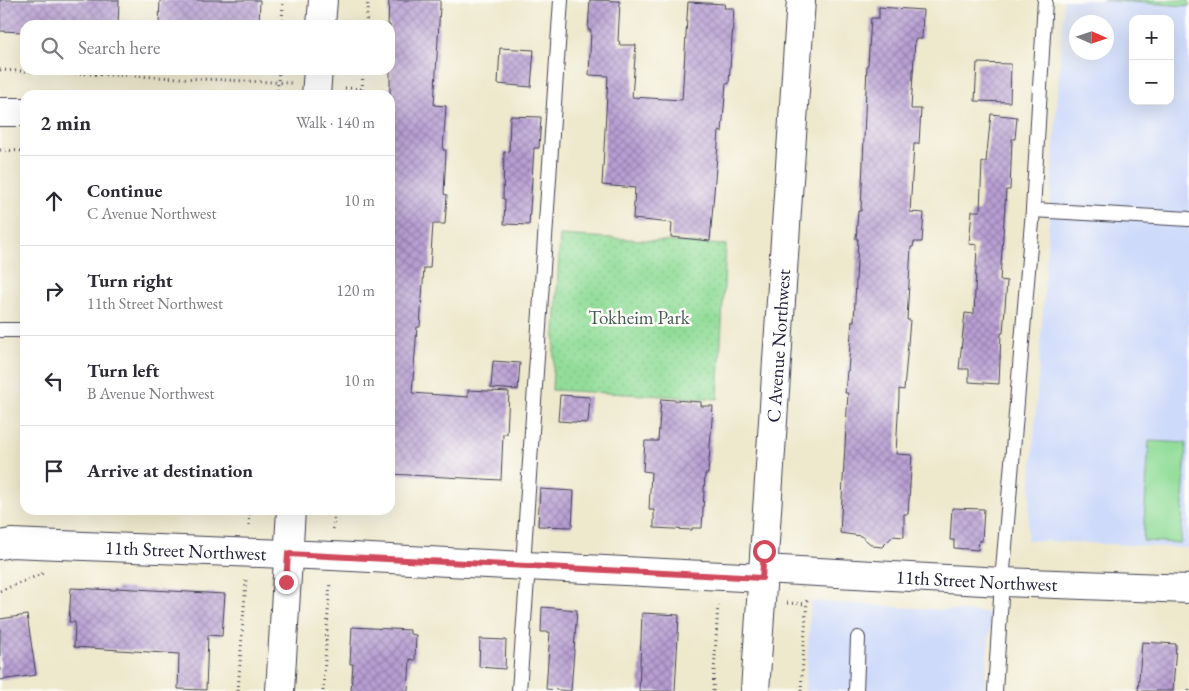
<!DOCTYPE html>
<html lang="en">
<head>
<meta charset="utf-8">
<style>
  body { margin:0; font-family:"EB Garamond",serif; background:#f2f2f3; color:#2b2b33 }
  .controls { position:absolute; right:15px; top:15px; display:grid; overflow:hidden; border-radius:10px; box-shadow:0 5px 20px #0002 }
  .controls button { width:45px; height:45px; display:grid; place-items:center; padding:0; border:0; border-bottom:1px solid #e1e1e2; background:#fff; color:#2b2b33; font:25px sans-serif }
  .compass { position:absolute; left:1069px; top:15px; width:45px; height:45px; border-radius:50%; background:#fff; box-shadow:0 5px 20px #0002; rotate:93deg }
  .stop { position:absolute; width:15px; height:15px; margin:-11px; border:4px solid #d1495b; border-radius:50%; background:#fff }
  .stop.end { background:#d1495b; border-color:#fff; box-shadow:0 1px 5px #0008 }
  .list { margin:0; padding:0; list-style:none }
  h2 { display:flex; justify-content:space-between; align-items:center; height:65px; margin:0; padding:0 20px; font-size:21px }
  h2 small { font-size:16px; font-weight:400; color:#7c7c81 }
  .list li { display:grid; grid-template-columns:32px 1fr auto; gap:15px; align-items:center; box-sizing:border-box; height:90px; padding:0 20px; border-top:1px solid #e1e1e2 }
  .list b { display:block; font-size:19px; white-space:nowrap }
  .list p { margin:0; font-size:16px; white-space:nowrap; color:#7c7c81 }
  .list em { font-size:16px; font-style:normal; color:#7c7c81 }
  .icon { flex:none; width:28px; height:28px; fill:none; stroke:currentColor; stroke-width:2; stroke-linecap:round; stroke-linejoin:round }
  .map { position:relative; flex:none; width:1189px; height:691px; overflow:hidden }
  .search { position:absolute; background:#fff; box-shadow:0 5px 20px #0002; left:20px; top:20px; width:375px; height:55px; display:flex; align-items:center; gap:12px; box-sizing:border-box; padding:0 18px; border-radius:15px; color:#7c7c81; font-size:19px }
  .panel { position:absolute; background:#fff; box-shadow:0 5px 20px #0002; left:20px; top:90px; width:375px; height:425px; border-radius:15px }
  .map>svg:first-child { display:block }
  .built { fill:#cedafa; fill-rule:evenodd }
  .park { fill:url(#park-dots); stroke:#5a806a }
  .garden { fill:#92dd99; stroke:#5a806a }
  .building { fill:url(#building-cross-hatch) }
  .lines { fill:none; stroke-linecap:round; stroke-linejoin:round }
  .service-casing { stroke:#414051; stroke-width:16 }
  .minor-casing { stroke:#414051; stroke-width:30 }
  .path { stroke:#414051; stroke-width:3; stroke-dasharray:1 4; stroke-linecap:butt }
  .service { stroke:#fff; stroke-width:14 }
  .minor { stroke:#fff; stroke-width:28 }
  .route { stroke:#d1495b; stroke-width:6 }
  .labels { text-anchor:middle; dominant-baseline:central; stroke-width:5; stroke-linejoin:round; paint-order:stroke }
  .park-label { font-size:19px; fill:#445a57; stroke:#fdfcf7 }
  .street-label { font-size:19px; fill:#22223b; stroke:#fdfcf7 }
</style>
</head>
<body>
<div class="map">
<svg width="1189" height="691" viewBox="0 0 1189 691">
  <defs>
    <pattern id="park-dots" width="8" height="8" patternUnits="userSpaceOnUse" patternTransform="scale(1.25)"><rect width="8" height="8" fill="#92dd99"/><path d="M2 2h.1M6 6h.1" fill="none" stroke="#7ebd85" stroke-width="1.8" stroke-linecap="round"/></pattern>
    <pattern id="building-cross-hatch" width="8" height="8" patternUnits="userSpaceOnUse" patternTransform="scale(1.25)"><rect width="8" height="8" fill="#b89fd3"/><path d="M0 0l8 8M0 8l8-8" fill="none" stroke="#9581ac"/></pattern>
  </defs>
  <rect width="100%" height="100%" fill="#fdfcf7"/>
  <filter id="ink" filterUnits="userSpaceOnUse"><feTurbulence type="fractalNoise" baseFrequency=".02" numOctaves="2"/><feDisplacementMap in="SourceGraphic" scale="10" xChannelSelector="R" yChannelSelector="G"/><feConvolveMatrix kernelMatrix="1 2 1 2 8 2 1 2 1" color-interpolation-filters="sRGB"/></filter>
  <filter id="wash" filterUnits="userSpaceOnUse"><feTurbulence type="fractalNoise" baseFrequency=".0096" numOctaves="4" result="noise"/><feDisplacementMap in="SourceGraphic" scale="20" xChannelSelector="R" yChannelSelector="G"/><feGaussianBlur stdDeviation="1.12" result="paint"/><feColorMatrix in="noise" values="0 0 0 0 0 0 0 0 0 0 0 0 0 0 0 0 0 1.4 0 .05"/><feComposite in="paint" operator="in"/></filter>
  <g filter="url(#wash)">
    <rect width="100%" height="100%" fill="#eee8cc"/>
    <!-- built -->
    <g class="built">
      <path d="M1064 0H1189V548L1027 540ZM1133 19H1170V101H1133ZM1076 22H1106V52H1076Z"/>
      <path d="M811 601 991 613 984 691H805Z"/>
    </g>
    <!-- park -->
    <path class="park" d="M560 235 726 245 718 399 552 390Z"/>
    <!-- garden -->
    <g class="garden">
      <path d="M1103 0H1189V6Z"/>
      <path d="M1149 441 1186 443 1181 543 1143 541Z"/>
    </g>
    <g id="blocks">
      <!-- building -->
      <g class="building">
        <path d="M0 0H119L118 25H24V32L0 31Z"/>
        <path d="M160 0H260L259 25H159Z"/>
        <path d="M389 0H440V6L434 105 446 106 443 150H446L444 194 447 195 445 224H433L430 268H424L420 327H417L412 393 468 397V390L509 392 507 434H503L501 480 390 474V25H388Z"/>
        <path d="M590 0 620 1 618 41 620 42 619 45H636L632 97 682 100 688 2 725 4 724 8H734L729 84 726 83 722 132 719 131 710 241 671 237 672 223 633 219 635 188 602 185 608 76 589 75 591 30H588Z"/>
        <path d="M879 7 923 10 922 39H915L911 109H921L919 144H914L910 212 924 213 922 242H914L913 247H911L907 320H910L904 390 899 389V396L896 454 912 455 908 514H904V537L893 536 882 547 873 546 861 536 840 533 848 393H845L847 371H848L852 321H854L858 239H856L858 211H861L867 65H868L871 18H879Z"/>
        <path d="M500 48 534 50 531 87 498 84Z"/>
        <path d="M977 63 1011 64 1010 102 975 101Z"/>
        <path d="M991 114 1017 117 1015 139H1012L1010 190H1006L1000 280 1007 281 1003 333H1001L999 384 969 382V369H959L965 313 974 314 977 245 969 244 972 211H980L982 162H986Z"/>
        <path d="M510 116 541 117 539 148H534L529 225 504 224 505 199H503L504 152 509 153Z"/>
        <path d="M493 361 520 363 518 390 491 388Z"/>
        <path d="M560 395 590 397 588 423 558 421Z"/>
        <path d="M661 399 701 402V406H713L708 474H705L702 528H692V530L654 528V510H649L651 472 643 471 645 441H658Z"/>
        <path d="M540 489 574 491 572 527 538 526Z"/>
        <path d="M952 508 984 509 982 541H979L978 550 954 548V540H950Z"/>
        <path d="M71 588 116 590 117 588 225 594 222 636 208 635 206 690 178 689 179 654 74 647 75 622H69Z"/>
        <path d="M542 607 577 610 571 691 546 689 550 632H541Z"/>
        <path d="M642 613 679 615 675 691H639Z"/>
        <path d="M27 615 36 675 0 680V619Z"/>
        <path d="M352 627 410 630V634L416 635 415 660 410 659 408 691H351L353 664H350Z"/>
        <path d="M480 639 506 640 505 669 479 667Z"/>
        <path d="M1142 642 1176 644 1173 691H1138Z"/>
      </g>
    </g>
  </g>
  <g filter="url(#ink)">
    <use href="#blocks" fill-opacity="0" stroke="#414051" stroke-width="1"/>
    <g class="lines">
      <!-- service casing -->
      <g class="service-casing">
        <g id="service">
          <path d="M1033 210 1189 219"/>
          <path d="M0 330H25"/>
          <path d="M523 565 561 0"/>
          <path d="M519 691 528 565"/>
          <path d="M856 691 858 638"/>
          <path d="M995 691 1002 582 1033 210 1045 0"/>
        </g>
      </g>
      <!-- minor casing -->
      <g class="minor-casing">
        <g id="minor">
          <path d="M321 25 323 0"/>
          <path d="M316 95 318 70"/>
          <path d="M0 112H25"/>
          <path id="s1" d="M0 545 11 543 332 556 762 578"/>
          <path id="s2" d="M763 569 1002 582 1189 589"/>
          <path d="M280 691 291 510"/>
          <path id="s3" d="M755 691 801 0"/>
        </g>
      </g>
      <!-- path -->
      <g class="path">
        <path d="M282 25 283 0"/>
        <path d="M366 25 368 0"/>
        <path d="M0 70 291 83"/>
        <path d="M345 88 362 89"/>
        <path d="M277 95 279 70"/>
        <path d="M362 95 363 70"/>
        <path d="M0 150 25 151"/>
        <path d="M249 525 250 510"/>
        <path d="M333 529 335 510"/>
        <path d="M0 591 44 573"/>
        <path d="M787 603 807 604"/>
        <path d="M238 691 246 580"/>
        <path d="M323 691 330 582"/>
        <path d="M713 691 718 604"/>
        <path d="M801 691 807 599"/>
        <path d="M1189 691V687"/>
      </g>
      <!-- service -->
      <use href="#service" class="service"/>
      <!-- minor -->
      <use href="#minor" class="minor"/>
    </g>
  </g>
  <g class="lines" filter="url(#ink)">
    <!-- route -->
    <path class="route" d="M286 582 288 554 762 578 764 551"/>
  </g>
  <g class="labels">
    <!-- park labels -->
    <g class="park-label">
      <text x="639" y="317">Tokheim Park</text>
    </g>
    <!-- street labels -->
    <g class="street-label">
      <text stroke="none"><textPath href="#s3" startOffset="346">C Avenue Northwest</textPath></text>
      <text stroke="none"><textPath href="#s1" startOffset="186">11th Street Northwest</textPath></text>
      <text stroke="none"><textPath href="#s2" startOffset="214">11th Street Northwest</textPath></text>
    </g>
  </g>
</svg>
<div class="controls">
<button>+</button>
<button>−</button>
</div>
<svg class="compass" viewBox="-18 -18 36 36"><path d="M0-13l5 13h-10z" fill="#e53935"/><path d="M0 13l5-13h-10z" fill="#7c7c81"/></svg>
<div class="stop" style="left:764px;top:551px"></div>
<div class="stop end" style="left:286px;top:582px"></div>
<div class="search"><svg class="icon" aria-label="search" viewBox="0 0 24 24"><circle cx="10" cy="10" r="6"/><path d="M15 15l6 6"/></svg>Search here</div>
<section class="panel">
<h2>2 min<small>Walk · 140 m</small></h2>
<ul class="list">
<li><svg class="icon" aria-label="ahead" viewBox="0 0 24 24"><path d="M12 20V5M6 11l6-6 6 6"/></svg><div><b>Continue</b><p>C Avenue Northwest</p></div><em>10 m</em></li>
<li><svg class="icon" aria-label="right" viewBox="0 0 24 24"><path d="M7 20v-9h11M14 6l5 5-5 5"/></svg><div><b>Turn right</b><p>11th Street Northwest</p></div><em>120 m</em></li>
<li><svg class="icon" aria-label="left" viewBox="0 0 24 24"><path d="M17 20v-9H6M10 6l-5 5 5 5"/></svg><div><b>Turn left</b><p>B Avenue Northwest</p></div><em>10 m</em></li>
<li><svg class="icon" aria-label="arrive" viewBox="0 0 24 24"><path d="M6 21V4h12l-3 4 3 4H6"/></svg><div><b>Arrive at destination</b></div></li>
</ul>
</section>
</div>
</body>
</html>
